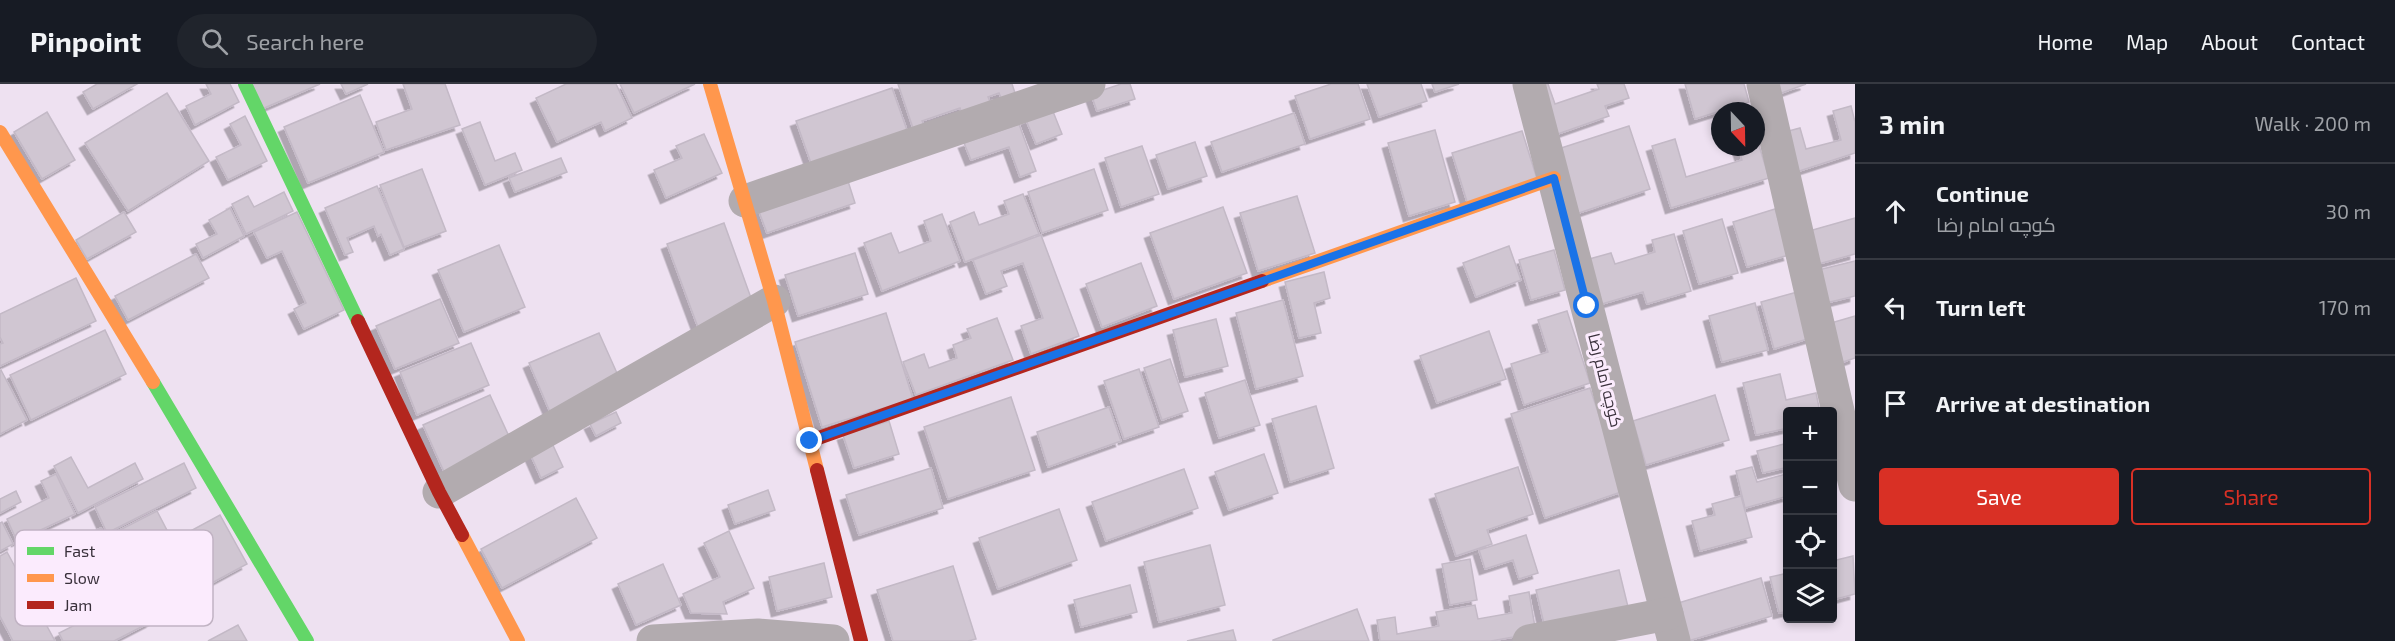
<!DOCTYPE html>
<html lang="en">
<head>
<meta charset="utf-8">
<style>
  body { margin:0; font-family:"Exo 2",Cairo,sans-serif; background:#20242c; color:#f1f3f6 }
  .controls { position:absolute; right:18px; bottom:18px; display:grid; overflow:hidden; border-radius:6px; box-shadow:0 3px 9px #0003 }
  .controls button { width:54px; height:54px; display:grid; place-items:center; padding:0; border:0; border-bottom:2px solid #363941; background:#171b24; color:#f1f3f6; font:30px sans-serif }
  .compass { position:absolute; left:1711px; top:18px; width:54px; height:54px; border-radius:50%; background:#171b24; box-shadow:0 3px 9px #0003; rotate:158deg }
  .stop { position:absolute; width:18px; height:18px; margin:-14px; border:4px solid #1a73e8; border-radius:50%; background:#fff }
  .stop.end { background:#1a73e8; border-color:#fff; box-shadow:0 2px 6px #0008 }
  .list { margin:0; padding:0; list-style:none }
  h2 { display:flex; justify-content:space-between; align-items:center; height:78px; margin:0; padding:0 24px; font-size:26px }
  h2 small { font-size:20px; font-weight:400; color:#9ea1a6 }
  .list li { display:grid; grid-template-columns:39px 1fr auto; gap:18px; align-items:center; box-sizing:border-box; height:96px; padding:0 24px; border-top:2px solid #363941 }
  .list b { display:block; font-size:22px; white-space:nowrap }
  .list p { margin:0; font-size:20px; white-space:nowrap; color:#9ea1a6 }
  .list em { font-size:20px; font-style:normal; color:#9ea1a6 }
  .actions { display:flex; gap:12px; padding:18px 24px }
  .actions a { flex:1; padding:14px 0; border:2px solid #d93025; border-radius:6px; text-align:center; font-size:21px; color:#d93025 }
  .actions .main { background:#d93025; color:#fff }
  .icon { flex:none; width:33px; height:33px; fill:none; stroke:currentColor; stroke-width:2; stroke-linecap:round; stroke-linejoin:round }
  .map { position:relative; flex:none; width:1855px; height:557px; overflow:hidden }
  header { display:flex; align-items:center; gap:36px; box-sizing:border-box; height:84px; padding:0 30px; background:#171b24; border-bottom:2px solid #363941 }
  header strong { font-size:28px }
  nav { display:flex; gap:33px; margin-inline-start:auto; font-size:21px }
  .search { width:420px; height:54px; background:#20242c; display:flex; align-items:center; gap:15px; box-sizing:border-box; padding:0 21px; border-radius:33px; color:#9ea1a6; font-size:22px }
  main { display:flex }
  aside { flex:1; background:#171b24 }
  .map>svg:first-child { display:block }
  .building { fill:#d0c6d2; stroke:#c3b9c6; stroke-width:1.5; filter:url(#shadow) }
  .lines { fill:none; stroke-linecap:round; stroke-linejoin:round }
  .street { stroke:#b2abaf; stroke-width:33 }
  .fast { stroke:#63d668; stroke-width:14 }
  .slow { stroke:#ff974d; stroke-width:14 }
  .jam { stroke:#b3261e; stroke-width:14 }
  .route { stroke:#1a73e8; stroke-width:8 }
  .labels { text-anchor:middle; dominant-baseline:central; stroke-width:6; stroke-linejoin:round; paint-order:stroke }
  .street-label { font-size:16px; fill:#39303b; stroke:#fbebfd }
  .key { fill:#fbebfd; stroke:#c1b3c3; stroke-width:1.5 }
  .key-label { font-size:16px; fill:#39303b }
</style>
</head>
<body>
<header>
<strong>Pinpoint</strong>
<div class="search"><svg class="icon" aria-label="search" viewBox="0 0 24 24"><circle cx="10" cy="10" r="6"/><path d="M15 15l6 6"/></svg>Search here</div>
<nav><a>Home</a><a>Map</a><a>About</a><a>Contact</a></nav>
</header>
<main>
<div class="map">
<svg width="1855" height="557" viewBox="0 0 1855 557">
  <defs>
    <filter id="shadow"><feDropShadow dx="-5.5" dy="5.5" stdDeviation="0" flood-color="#0004"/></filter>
  </defs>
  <rect width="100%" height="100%" fill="#eee1f1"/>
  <!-- building -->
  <g class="building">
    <path d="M97 0H137L93 25 83 8Z"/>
    <path d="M206 0H230L239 18 195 41 186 22 211 10Z"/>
    <path d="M252 0H320L262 25Z"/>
    <path d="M341 0H368L346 10Z"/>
    <path d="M403 0H445L460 41 386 66 376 38 412 25Z"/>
    <path d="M566 0H616L632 34 605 47 601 38 557 58 536 14Z"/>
    <path d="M620 0H695L634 29Z"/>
    <path d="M898 0H1012L1016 12 1002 16 999 9 988 13 991 20 962 30 960 24 922 37 925 43 914 47Z"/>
    <path d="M1121 0H1130L1135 15 1097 27 1091 10Z"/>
    <path d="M1331 0H1358L1370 35 1310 55 1295 12Z"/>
    <path d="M1367 0H1421L1427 17 1379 33Z"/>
    <path d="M1432 0H1459L1435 8Z"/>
    <path d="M1533 0H1548L1555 20 1599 5 1597 0H1624L1629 14 1605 22 1609 32 1552 52Z"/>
    <path d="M1685 0H1744L1749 18 1695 35Z"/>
    <path d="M1772 0H1806L1776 11Z"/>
    <path d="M892 4 908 49 812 82 796 37Z"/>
    <path d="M167 9 209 77 128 127 85 59Z"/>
    <path d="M360 11 384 68 308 99 284 43Z"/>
    <path d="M1851 22 1855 38V69L1790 90 1781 49 1800 44 1806 65 1841 56 1833 27Z"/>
    <path d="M1052 25 1062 50 1036 60 1026 36Z"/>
    <path d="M47 28 75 76 42 95 14 48Z"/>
    <path d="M1294 29 1305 60 1222 88 1211 58Z"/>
    <path d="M245 32 267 77 228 96 216 73 241 61 230 40Z"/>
    <path d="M480 38 495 77 515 69 522 86 485 101 462 45Z"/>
    <path d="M1019 40 1036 87 1020 93 1009 63 971 76 964 59Z"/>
    <path d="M1629 42 1650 105 1576 130 1555 66Z"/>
    <path d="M1435 46 1455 118 1409 132 1388 59Z"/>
    <path d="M1522 47 1538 98 1468 121 1452 69Z"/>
    <path d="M704 50 722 89 666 114 654 86 682 74 676 62Z"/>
    <path d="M1675 55 1686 93 1742 76 1738 63H1756L1757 55 1769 94 1671 124 1652 62Z"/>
    <path d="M1195 58 1207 92 1168 105 1156 71Z"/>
    <path d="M1142 62 1159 110 1121 123 1105 74Z"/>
    <path d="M561 74 567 88 515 108 509 94Z"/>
    <path d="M422 85 446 147 404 163 380 101Z"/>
    <path d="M1094 85 1108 126 1042 149 1028 108Z"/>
    <path d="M847 94 855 119 767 149 758 125Z"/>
    <path d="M377 102 404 165 390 171 381 150 378 152 374 142 347 154 353 168 345 171 325 124Z"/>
    <path d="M284 108 293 127 246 150 232 120 248 112 254 123Z"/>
    <path d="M1023 110 1039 150 965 178 950 138 974 128 979 141 1009 130 1004 117Z"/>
    <path d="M1297 112 1315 169 1258 187 1240 129Z"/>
    <path d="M1223 123 1247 189 1174 215 1150 149Z"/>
    <path d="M230 124 244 152 203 174 196 160 217 150 209 136Z"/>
    <path d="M1775 125 1789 171 1747 183 1733 138Z"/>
    <path d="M124 128 136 148 87 175 76 156Z"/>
    <path d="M297 128 344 226 304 245 294 225 306 219 282 167 267 174 254 148Z"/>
    <path d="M942 130 960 177 882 207 864 159 891 149 899 169 931 157 924 137Z"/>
    <path d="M1855 134V170L1811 182 1802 149Z"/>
    <path d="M1722 135 1738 189 1699 200 1683 147Z"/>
    <path d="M724 139 755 225 699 246 667 160Z"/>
    <path d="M1674 150 1691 207 1647 220 1643 208 1595 222 1582 177 1611 169 1615 180 1655 168 1652 156Z"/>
    <path d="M1041 151 1079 252 1031 270 1021 242 1043 234 1023 179 1001 187 1007 202 986 210 973 176Z"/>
    <path d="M499 161 525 223 464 248 438 186Z"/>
    <path d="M1509 162 1521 196 1476 213 1463 179Z"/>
    <path d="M1554 166 1565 206 1531 216 1519 176Z"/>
    <path d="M855 169 868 210 798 232 785 191Z"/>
    <path d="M196 170 209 194 128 236 115 212Z"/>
    <path d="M1855 177V212L1826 219 1818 186Z"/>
    <path d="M1141 179 1157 222 1102 243 1086 200Z"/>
    <path d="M1324 188 1330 214 1314 219 1321 249 1299 254 1285 198Z"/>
    <path d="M76 194 96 237 0 282V260L3 259 0 253V230Z"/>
    <path d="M1801 207 1814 253 1774 265 1761 218Z"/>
    <path d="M440 215 459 259 395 285 376 242Z"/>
    <path d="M1283 216 1303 292 1256 305 1236 229Z"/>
    <path d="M1755 219 1768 266 1722 278 1709 232Z"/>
    <path d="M1567 227 1590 299 1524 321 1511 280 1548 268 1538 236Z"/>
    <path d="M886 229 913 315 822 343 795 258Z"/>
    <path d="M1855 232V274L1843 278 1831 239Z"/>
    <path d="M997 234 1013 276 916 311 903 278 924 270 929 284 957 274 953 261 971 254 967 245Z"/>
    <path d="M1216 235 1228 282 1185 293 1173 246Z"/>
    <path d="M105 246 126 290 31 336 10 291Z"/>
    <path d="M1489 247 1506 295 1437 319 1420 272Z"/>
    <path d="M599 249 621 298 550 328 529 279Z"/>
    <path d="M471 259 489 301 417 331 400 288Z"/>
    <path d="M1170 275 1188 327 1162 336 1144 284Z"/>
    <path d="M1139 285 1159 343 1124 355 1104 297Z"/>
    <path d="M1 286 27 336 0 350V287Z"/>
    <path d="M1780 290 1786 316 1816 309 1820 328H1788V344L1756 351 1743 299Z"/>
    <path d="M1245 296 1260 341 1219 354 1205 309Z"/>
    <path d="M1590 304 1624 407 1545 434 1511 330Z"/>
    <path d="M490 311 512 359 445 390 423 341Z"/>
    <path d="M1715 311 1729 356 1646 381 1633 337Z"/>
    <path d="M1011 313 1035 386 948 415 924 343Z"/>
    <path d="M1316 322 1334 384 1290 398 1272 335Z"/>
    <path d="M1109 323 1121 357 1048 383 1037 348Z"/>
    <path d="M616 328 621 339 596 352 590 340Z"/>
    <path d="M889 337 899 370 854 384 843 351Z"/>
    <path d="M551 357 563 383 541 394 529 367Z"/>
    <path d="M1788 359V383L1763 389 1757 367Z"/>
    <path d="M1264 370 1278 409 1229 426 1215 388Z"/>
    <path d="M71 373 88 404 135 379 143 395 78 429 54 382Z"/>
    <path d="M184 379 196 404 107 449 95 423Z"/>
    <path d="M1518 383 1533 430 1487 446 1492 460 1456 472 1435 410Z"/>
    <path d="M1752 383 1757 398 1786 390 1788 412 1745 424 1736 387Z"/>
    <path d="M931 384 943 424 859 451 846 411Z"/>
    <path d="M1184 385 1198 424 1106 457 1092 418Z"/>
    <path d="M56 390 75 430 17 457 7 435 49 414 41 397Z"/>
    <path d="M768 406 775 426 735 440 728 421Z"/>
    <path d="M16 407 21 418 0 429V415Z"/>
    <path d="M1741 412 1752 453 1700 467 1692 437 1715 431 1712 420Z"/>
    <path d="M576 414 597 454 502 504 481 465Z"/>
    <path d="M1059 425 1077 476 998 505 979 454Z"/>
    <path d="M157 427 171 454 143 468 173 526 152 537 108 452Z"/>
    <path d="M220 431 247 480 173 520 146 471Z"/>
    <path d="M2 438 13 460 0 467V439Z"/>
    <path d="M101 444 119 482 61 509 48 482 84 465 79 454Z"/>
    <path d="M729 447 754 504 723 518 727 530 691 529 683 510 720 493 704 459Z"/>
    <path d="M1526 451 1538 489 1519 495 1513 476 1485 485 1479 466Z"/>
    <path d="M1210 461 1225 521 1159 538 1144 478Z"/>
    <path d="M7 468 55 557H13L0 532V472Z"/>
    <path d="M1853 472 1855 510 1832 516V477Z"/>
    <path d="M1470 475 1477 516 1450 521 1442 480Z"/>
    <path d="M824 479 832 513 777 527 769 493Z"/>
    <path d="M663 480 681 521 636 541 618 500Z"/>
    <path d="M953 482 976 555 968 557H893L877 506Z"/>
    <path d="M1619 486 1628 523 1545 544 1536 506Z"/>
    <path d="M1788 489V527L1779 529 1770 493Z"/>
    <path d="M1761 494 1772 532 1688 557 1675 520Z"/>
    <path d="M1130 501 1137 528 1081 543 1074 516Z"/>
    <path d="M1529 508 1536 549 1491 557H1380L1377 536 1395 533 1397 550 1439 542 1436 528 1475 521 1478 535 1512 529 1509 512Z"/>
    <path d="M136 510 151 538 114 557H63L59 549Z"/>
    <path d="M1357 525 1369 557H1273V556Z"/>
    <path d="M238 541 247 557H208Z"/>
    <path d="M1233 546 1236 557H1187Z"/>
  </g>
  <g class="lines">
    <!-- street -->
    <g class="street">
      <path d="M1529 0 1674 557"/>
      <path d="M1763 0 1855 401"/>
      <path d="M745 117 1089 0"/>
      <path d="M439 408 774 217"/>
      <path d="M653 557 758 551 833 557"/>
      <path d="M1529 557 1667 530"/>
    </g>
    <!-- fast -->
    <g class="fast">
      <path d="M245 0 358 237"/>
      <path d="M153 298 307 557"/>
    </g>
    <!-- slow -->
    <g class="slow">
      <path d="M710 0 774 217 817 386"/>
      <path d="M0 48 153 298"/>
      <path d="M1262 197 1554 94"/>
      <path d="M462 451 518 557"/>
    </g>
    <!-- jam -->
    <g class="jam">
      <path d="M358 237 439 408 462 451"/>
      <path d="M810 357 1262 197"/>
      <path d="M817 386 861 557"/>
    </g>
  </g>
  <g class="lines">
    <!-- route -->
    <path class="route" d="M810 357 1554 94 1587 222"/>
  </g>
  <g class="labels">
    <!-- street labels -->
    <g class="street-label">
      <text transform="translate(1606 296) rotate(76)">کوچه امام رضا</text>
    </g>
  </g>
  <!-- legend -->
  <rect x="15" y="446" width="198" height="96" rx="9" class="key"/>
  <rect x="27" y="463" width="27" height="8" fill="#63d668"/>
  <rect x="27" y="490" width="27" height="8" fill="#ff974d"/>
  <rect x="27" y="517" width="27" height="8" fill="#b3261e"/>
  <g class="key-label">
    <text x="64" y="473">Fast</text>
    <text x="64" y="500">Slow</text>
    <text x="64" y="527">Jam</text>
  </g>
</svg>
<div class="controls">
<button>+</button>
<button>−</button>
<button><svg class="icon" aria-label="locate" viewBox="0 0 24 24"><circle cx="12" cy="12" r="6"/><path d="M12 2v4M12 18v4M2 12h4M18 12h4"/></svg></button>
<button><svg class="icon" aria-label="layers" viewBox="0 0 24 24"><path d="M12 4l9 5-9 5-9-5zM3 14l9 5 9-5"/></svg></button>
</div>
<svg class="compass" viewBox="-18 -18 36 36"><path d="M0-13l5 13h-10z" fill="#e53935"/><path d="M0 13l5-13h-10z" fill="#9ea1a6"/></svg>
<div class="stop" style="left:1587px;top:222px"></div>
<div class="stop end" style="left:810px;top:357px"></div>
</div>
<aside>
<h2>3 min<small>Walk · 200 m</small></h2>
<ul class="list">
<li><svg class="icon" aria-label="ahead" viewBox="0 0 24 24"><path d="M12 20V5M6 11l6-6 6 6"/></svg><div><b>Continue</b><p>کوچه امام رضا</p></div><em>30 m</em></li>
<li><svg class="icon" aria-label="left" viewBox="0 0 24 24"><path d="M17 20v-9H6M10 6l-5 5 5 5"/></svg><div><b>Turn left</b></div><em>170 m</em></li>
<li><svg class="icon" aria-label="arrive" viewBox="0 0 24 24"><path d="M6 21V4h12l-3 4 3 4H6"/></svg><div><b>Arrive at destination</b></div></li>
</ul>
<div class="actions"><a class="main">Save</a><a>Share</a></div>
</aside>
</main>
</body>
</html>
